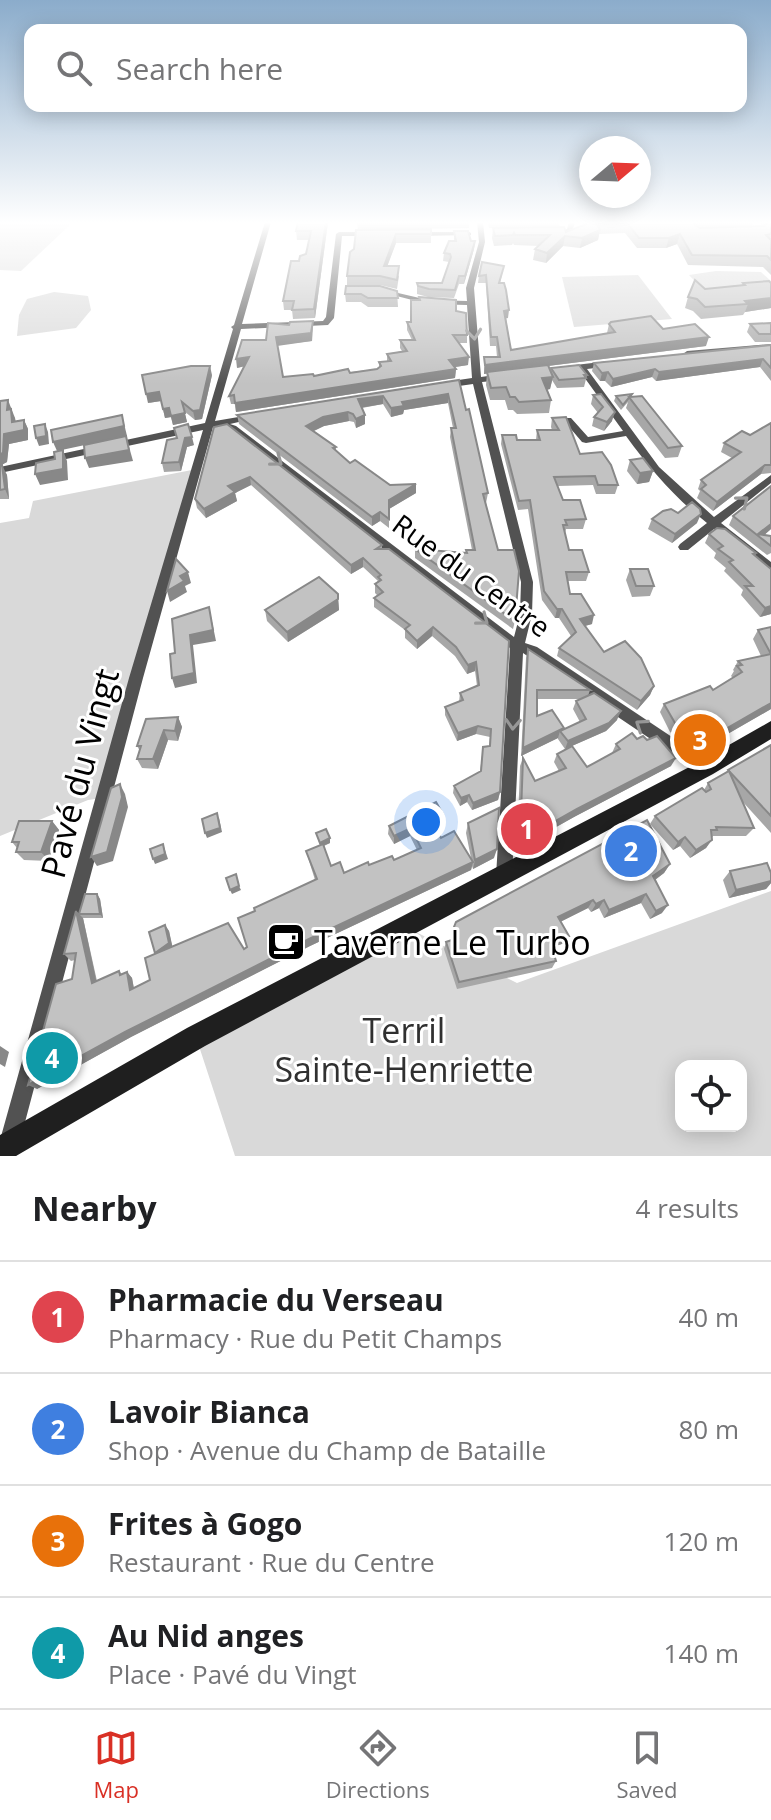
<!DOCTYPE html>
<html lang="en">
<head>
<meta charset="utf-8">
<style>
  body { margin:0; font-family:"Open Sans",sans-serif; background:#f6f6f6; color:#202124 }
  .controls { position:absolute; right:24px; bottom:24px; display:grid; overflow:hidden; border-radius:16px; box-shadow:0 4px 20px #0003 }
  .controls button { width:72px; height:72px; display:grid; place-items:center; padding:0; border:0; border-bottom:2px solid #e0e0e0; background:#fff; color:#202124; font:40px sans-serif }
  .compass { position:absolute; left:579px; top:136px; width:72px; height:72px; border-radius:50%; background:#fff; box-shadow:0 4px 20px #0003; rotate:71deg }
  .you { position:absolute; left:426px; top:822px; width:28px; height:28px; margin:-20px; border:6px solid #fff; border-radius:50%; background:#1a73e8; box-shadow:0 0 0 12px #1a73e833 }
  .badge { display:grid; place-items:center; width:52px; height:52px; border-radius:50%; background:#d93025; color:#fff; font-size:26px; font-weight:700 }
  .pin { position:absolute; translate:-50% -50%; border:4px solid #fff; box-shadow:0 2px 8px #0006 }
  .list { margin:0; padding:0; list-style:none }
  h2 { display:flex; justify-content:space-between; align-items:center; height:104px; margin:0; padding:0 32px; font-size:34px }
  h2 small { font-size:26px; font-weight:400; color:#757577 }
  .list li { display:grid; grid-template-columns:52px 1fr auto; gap:24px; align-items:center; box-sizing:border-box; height:112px; padding:0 32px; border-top:2px solid #e0e0e0 }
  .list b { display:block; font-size:30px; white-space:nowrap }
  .list p { margin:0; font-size:26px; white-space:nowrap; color:#757577 }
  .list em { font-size:26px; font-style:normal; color:#757577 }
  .icon { flex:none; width:44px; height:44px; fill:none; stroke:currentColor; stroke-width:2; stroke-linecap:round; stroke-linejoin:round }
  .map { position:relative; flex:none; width:771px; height:1156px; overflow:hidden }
  .search { position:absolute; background:#fff; box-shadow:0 4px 20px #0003; left:24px; right:24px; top:24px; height:88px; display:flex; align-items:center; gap:20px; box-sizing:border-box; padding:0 28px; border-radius:16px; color:#757577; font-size:30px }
  .sheet { height:552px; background:#fff }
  nav { display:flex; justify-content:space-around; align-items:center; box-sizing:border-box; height:112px; border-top:2px solid #e0e0e0; background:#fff; font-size:22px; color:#757577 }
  nav a { display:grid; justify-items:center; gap:4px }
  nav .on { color:#d93025 }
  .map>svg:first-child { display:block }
  .green { fill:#d9d9d9; fill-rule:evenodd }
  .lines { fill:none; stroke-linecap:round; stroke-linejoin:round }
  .street { fill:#525252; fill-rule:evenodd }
  .secondary { fill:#1f1f1f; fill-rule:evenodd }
  .wall { fill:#a7a7a7; fill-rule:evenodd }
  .shaded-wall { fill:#888 }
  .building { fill:#c2c2c2; stroke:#888; stroke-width:2 }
  .oneway { stroke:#979797 }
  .labels { text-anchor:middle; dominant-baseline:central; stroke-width:6; stroke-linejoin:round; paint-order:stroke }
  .street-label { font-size:28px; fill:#000; stroke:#fff }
  .near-street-label { font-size:34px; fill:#000; stroke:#fff }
  .near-poi-label { font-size:34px; fill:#000; stroke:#fff; text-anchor:start }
  .near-park-label { font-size:34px; fill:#303030; stroke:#fff }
</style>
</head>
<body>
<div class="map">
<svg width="771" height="1156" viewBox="0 0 771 1156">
  <rect width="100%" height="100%" fill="#fff"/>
  <!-- green -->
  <g class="green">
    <path d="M0 222H73L21 271 0 270Z"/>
    <path d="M716 271 761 272 771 281V287L725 313 689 275Z"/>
    <path d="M638 275 672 319 574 327 562 277Z"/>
    <path d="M54 292 88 296 91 310 76 328 17 336 19 315 27 299Z"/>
    <path d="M197 469 102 798 88 800 0 836V523L29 518 33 501Z"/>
    <path d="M771 891V1156H235L196 1037 406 927 517 983ZM681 1066H741V1126H681Z"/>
  </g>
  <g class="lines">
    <!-- street -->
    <g class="street">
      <path d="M265 222H271L242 324 323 321 326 317 336 234 339 232H369L372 234 369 236H342L334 318 328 325 241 329 215 421 256 414V418L230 424 236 426 514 637 520 614 521 582 473 384 445 388 440 385 445 382 472 378 467 305 428 304 377 291 381 289 428 300 467 301 466 288 479 242 477 222H483L485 242 474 288 481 377 502 374 506 377 502 380 482 382 533 582 532 614 525 643 537 647 711 763 713 768 711 773 706 775 701 773 523 653 512 876 510 882 504 884 498 882 496 876 510 648 230 430 219 426 213 427 143 678 16 1156H0V1140L129 678 203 430 0 473V467L205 423 233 329 231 327 234 325Z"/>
      <path d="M569 222H575L572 232 554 234V232L567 229Z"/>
      <path d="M469 232 471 233V235L416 236 413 234 416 232Z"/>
      <path d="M771 344V350L687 357 683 354 687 351Z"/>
      <path d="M609 361 612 362V366L587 369 659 467 714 517 771 475V483L721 523 771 562V572L767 571 714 529 688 550H680L678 547 680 544 707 523C675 498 650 469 626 436L586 443 582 442 565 422V418H571L588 437 623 431 579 370 567 372 563 369 567 366Z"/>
    </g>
    <!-- secondary -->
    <path class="secondary" d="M771 721V739L713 774 205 1046 16 1156H0V1135L187 1028 699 762Z"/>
  </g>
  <!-- wall -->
  <g class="wall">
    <path d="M298 222H328L315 318 293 319 292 310H284L283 301 299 261 306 254 309 240H297L296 231Z"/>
    <path d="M357 222H469V228L358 230Z"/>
    <path d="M487 222H560L559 227 566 232 583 225V222H754L752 226H762L760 222H771V275L763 267 688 265 677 244 666 248H637L625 233 599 234 598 240 580 248 563 246 546 263 533 260 535 249 539 246 514 245 513 243 512 245 494 246 492 238 493 228H489Z"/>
    <path d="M356 230 431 234V243H396L387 266 399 276 397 289 380 285H347V276L354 249Z"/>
    <path d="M454 231 471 241H475L474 249 464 284H459L454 298 428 297 417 294V283H442L449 262 443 261 444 253 454 241Z"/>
    <path d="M504 266 500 283 508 318H506L511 350 607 333 609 324 663 329 706 346 548 366 551 372V368L587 375 584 387 557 388 552 380 550 389 547 390 551 400 549 413 517 414 513 410H508L505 400H490L486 385 487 373 484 374V357H497L496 346H490L486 283H478L479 276Z"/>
    <path d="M743 283H771V308L745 312 743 315 701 319 693 311 685 308 688 297 705 289 742 285Z"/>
    <path d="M397 291 398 307H368L361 302H346L345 294Z"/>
    <path d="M456 311 467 335V343H459L468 365 455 367 456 369 455 378 236 412 235 404H231L229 396 244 366 237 368 289 325 313 321 312 341 277 345 283 377 314 376 377 369 379 368V362L387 361V354L402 351 400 348V340H412L407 330V322Z"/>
    <path d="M771 323V342H755L747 332 750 324Z"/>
    <path d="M771 345V381L760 367 656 381 652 377 611 387 605 381H600L592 371 594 363Z"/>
    <path d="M212 375 202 419 195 420 184 411 187 422 173 425 171 417 165 418 161 401 148 403Z"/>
    <path d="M459 380 466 410 488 493 486 503 515 621 513 629 415 558V549L466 553V550H472L450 437 451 428H453L448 403 404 410 403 414 391 417 383 404 362 408 365 415V424L356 428 354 422 349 421 324 426 314 431 336 447V451L350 463 390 485 416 493 389 509V528L380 521 372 526 239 424 237 415Z"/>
    <path d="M632 394 631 397 682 446 678 457 665 458 626 408 628 402 621 410 614 401 616 396Z"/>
    <path d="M593 395 612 421 604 431 592 426 594 417 598 413 591 404Z"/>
    <path d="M0 401 15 418 16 422 24 420 28 429V440L9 444 7 462 0 465 7 475 9 499H0Z"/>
    <path d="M552 418 580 454 618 485 615 494H596L593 485 558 486 563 500 586 519 583 529H566L565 533 569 550 589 572 586 581H567L570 594 592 624 585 626 604 652 654 686 650 695 637 710 557 656 559 648 571 636 559 618H555L542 600 528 509 518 510 501 444 502 435 517 440H536L537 430H552L551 427Z"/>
    <path d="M771 423V473L761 474 713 511 697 498 700 491 698 489 701 480 732 458 721 452 724 443 750 435Z"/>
    <path d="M214 427 382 545V549L509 641 500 792 498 800 472 810 467 802 460 806 453 793 454 786 480 772 483 747 489 746 490 737 476 734 457 741 445 715V707L459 702 460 693 477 686 475 671 467 674 455 656 432 636 417 649 405 638V630L374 607V598L377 595 375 593V584L378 581 363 567 351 574 251 485 235 493 237 501 206 518 197 508 195 499Z"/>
    <path d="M167 440 194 445 187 447 181 471 164 472 162 463Z"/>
    <path d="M630 460 653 471 649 482 637 484 627 471Z"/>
    <path d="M678 513 697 523 672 543 648 529 652 519Z"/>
    <path d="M733 516 771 529 764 535 771 536V553L767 555 729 525Z"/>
    <path d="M709 534 756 553 755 556 771 569V614L760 617 741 595 743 590 724 571 726 568 714 558 716 553 705 543Z"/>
    <path d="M630 569 654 586 650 596 632 597 626 580Z"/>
    <path d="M338 594 339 610 288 642 267 621 265 610Z"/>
    <path d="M771 627V709L698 751 670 732 660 712 664 704 713 690 733 678 731 676 734 671 733 670 738 661 761 656 753 639 758 630Z"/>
    <path d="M528 649 590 690 588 696 617 720 606 731 565 749 558 739V738L521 756 526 658ZM537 699H579L576 701 573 709 580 722 563 729 537 716Z"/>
    <path d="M178 717 182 727 178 741 168 740 158 769 142 768 137 759 140 751 137 746Z"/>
    <path d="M637 739 671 766 574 817 517 849 520 766 523 758 535 781 559 771 554 762 557 754 587 767 612 753 616 744Z"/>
    <path d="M771 745V833L742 801 754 828 746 836H713L706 848 690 858 680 846 673 850 650 824 655 816 704 790 708 783Z"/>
    <path d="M443 814 442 822 435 826 441 838 471 858 466 833 468 823 494 858 473 869 472 866 471 870 310 946 131 1037 37 1089 72 979 75 960 71 961 64 954 76 911 79 914 97 894 100 899 103 918H83L97 981 119 971 122 974 127 972 132 978 134 988 150 980 155 954 165 925 169 931 172 946 244 949 247 947 255 911 315 880 306 851 320 846 316 833 330 838V843L324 846 331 866 344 873 394 860 417 850 410 836 394 844 388 834 389 826Z"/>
    <path d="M52 821 59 830 49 861 24 860 16 852 17 848 12 842Z"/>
    <path d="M670 864 664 873 655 880 662 913 650 919 641 903 604 918 599 908 591 912 588 908 560 922 565 943 552 947 556 961 552 968 457 989 444 949 446 942 454 939 452 935 454 927Z"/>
    <path d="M730 871 771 883 766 889 729 898 723 880Z"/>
  </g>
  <!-- shaded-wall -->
  <g class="shaded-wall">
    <path d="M326 222H328L315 318 314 309Z"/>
    <path d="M600 230 598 240 580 248 582 238Z"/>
    <path d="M396 234V243L384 275V266Z"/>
    <path d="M680 234 677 244 666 248 669 238Z"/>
    <path d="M565 236 563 246 546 263 547 253Z"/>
    <path d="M475 241 474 249 464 284 465 276Z"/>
    <path d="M771 298V308L745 312 748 304 745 301Z"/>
    <path d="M509 310 508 318 503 319 504 311Z"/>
    <path d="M313 321 312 341 277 346 276 337Z"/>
    <path d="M709 337 706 346 484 374 485 365Z"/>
    <path d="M249 357 250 365 237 368 236 359Z"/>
    <path d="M469 357 468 365 449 368V360Z"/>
    <path d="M763 359 760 367 656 381 659 372Z"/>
    <path d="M210 366 212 375 202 419 195 420 193 411Z"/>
    <path d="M456 369 455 378 236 412 235 403Z"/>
    <path d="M655 369 652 377 611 387 613 379Z"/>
    <path d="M608 372 605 381H600L602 373Z"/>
    <path d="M553 377 550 389 540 390 542 378Z"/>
    <path d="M159 392 161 401 148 403 146 394Z"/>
    <path d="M448 394V403L404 410 403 414 391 417V408L402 402Z"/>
    <path d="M383 396V404L359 408 358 399Z"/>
    <path d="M8 400 15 418 16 431 7 410Z"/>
    <path d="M169 408 185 413 187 422 173 425 171 417 165 418 163 409Z"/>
    <path d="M348 412 349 421 324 426 307 434 306 426 323 417Z"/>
    <path d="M615 412 612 421 604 431 607 422Z"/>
    <path d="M122 415 127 436 57 451 53 442Z"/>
    <path d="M365 415V424L356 428V419Z"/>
    <path d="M24 420 28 429V440L9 444 7 462 0 466V454L4 434Z"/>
    <path d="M45 424 48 432 49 444 39 446 36 438Z"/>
    <path d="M126 436 133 461 89 468 85 458Z"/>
    <path d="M192 437 194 445 187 447 181 471 179 462 185 438Z"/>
    <path d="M63 450 67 461 68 480 40 485 35 474 63 469Z"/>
    <path d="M2 465 7 475 9 499 5 489Z"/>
    <path d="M765 465 761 474 713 511 717 502Z"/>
    <path d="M653 471 649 482 637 484 640 473Z"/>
    <path d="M250 477 251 485 235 493 237 501 206 518 204 509 228 486Z"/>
    <path d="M416 484V493L389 509V500Z"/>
    <path d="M380 512V521L372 526V517Z"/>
    <path d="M701 514 697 523 672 543 675 534Z"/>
    <path d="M771 524V529L761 538 758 535Z"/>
    <path d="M363 558V567L351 574V565Z"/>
    <path d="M188 572 191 583 185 586 187 592 170 602 167 591 180 576Z"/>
    <path d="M338 599 339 610 288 642 287 632Z"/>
    <path d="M771 606V614L760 617 765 608Z"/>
    <path d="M209 607 216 641 193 645 197 683 175 688 172 678 190 635Z"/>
    <path d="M557 609H562L559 618H555Z"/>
    <path d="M594 615 592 624 577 628 580 619Z"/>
    <path d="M433 627 432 636 417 649V641Z"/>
    <path d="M476 662 475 671 467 674 468 665Z"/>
    <path d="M654 686 650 695 637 710 641 701Z"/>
    <path d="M771 703V709L698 751 703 742Z"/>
    <path d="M621 711 617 720 606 731 565 749 568 741Z"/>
    <path d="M178 717 182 727 178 741 175 731Z"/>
    <path d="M478 726 476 734 457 741 458 733Z"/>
    <path d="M564 728 562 733 560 731 558 738 521 756 523 748Z"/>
    <path d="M164 730 168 740 158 769 153 759Z"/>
    <path d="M676 758 671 766 574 817 517 849 520 841 577 809Z"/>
    <path d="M120 784 125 794 128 807 113 861 97 866 91 857Z"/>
    <path d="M500 792 498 800 472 810 473 803Z"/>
    <path d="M469 795 467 802 460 806 461 798Z"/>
    <path d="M443 814 442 822 430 827 431 819Z"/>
    <path d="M219 818 222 832 207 838 205 833Z"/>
    <path d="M52 821 59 830 49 861 41 852Z"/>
    <path d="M411 828 410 836 394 844V836Z"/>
    <path d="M685 837 680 846 673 850 678 842Z"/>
    <path d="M330 838V843L320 847V843Z"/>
    <path d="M712 840 706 848 690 858 696 850Z"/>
    <path d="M163 844 168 859 155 864 153 859Z"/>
    <path d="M497 849 494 858 473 869 475 860Z"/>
    <path d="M473 862 471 870 310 946 131 1037 37 1089 28 1085 125 1032 309 939Z"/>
    <path d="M670 864 664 873 648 885 653 876Z"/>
    <path d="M771 881V883L766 889 729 898 736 890Z"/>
    <path d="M239 886 241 890 232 894 230 890Z"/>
    <path d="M97 894 100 899 103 918 100 914Z"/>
    <path d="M646 894 641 903 604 918 609 910Z"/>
    <path d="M593 900 588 908 554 925 558 917Z"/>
    <path d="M604 900 599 908 591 912 596 904Z"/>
    <path d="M668 905 662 913 650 919 656 911Z"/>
    <path d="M76 911 83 918 98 989 92 983Z"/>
    <path d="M165 925 169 931 173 949 155 953Z"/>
    <path d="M569 936 565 943 546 949 550 941Z"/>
    <path d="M127 972 132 978 135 996 130 990Z"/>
    <path d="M0 1046 9 1052 5 1067 0 1064Z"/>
  </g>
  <!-- building -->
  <g class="building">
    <path d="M298 222H326L314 309 292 310 294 301H283L291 261H299L300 256 306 254 311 231H296Z"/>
    <path d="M586 222H696L694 224 700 228 764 226 769 222H771V234L766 235 771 240V260L767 256 692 255 680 234 669 238H639L627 223 597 224 600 230 582 238 565 236 547 253 535 249 550 235H515L514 233 513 235 495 236 493 228 564 227 566 232 586 224Z"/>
    <path d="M431 229V234H396L384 266H399L397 280 380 276H347L350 252 354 249 356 230Z"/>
    <path d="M454 231H468L471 241H475L465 276H459L455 290 429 289 418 286 417 283H442L451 257 450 254 444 253 449 241H456Z"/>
    <path d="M482 262 504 266 499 283H504L506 290 509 310 504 311 511 350 615 332 609 324 611 322 651 316 663 329 695 324 709 337 485 365 484 357H500L497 337H491L486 275 479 276Z"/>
    <path d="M695 280 705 289 745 285 743 283 769 281 771 283V298L745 301 748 304 705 307 697 299 688 297Z"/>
    <path d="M346 286H380L397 291 398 298H368L361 294H345Z"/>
    <path d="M419 297 456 300V311L466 313 467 335H453L469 357 449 360 456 369 235 403 234 395 229 396 249 357 236 359 242 340H266L268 323 289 325 290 322 313 321 311 333 276 337 283 377 313 374 314 376 348 369 350 373 377 369 381 366 379 362 391 361 387 354 407 351 400 340H415L407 322H411V300H420Z"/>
    <path d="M771 323V334H759L750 324Z"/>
    <path d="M771 345V368L763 359 659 372 655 369 613 379 608 372 602 373 594 363Z"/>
    <path d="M548 365 553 377 542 378 551 400 519 402 515 397H510L506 387 491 388 487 372Z"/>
    <path d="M579 365 587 375H584L586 378 559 380 551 368Z"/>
    <path d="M191 366H210L200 410 193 411 182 402 185 413 171 416 169 408 163 409 159 392 146 394 142 375Z"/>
    <path d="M459 380 466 410 469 409 488 493 483 494 498 550H514L519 571 515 621 415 549 467 553 466 550H475L451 428H456L448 394 402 402 404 406 391 408 383 396 358 399 365 415 356 419 353 414 348 412 323 417 306 426 336 447 333 448 350 463 355 460 390 485 416 484 389 500V519L380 512 372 517 237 415Z"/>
    <path d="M601 394 615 412 607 422 594 417 603 407 593 395Z"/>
    <path d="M632 394 623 405 616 396Z"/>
    <path d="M642 396 682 446 668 448 629 397Z"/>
    <path d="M8 400 7 410 11 409 12 422 24 420V430L4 434 3 453 0 454V401Z"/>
    <path d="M122 415 124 426 53 442 51 430Z"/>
    <path d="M566 417 580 454 602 452 611 465 618 485H598L595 476 554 477 563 500H580L586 519 565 520 567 525H563L569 550H582L589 572H566L570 594H581L594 615 580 619 604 652 625 641 641 658 654 686 641 701 559 648 576 632 562 609H557L544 591 530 500 519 501 502 435H516L517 440H540L537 430H559L552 418Z"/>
    <path d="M771 423V465H765L717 502 701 489 706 485 701 480 741 452 724 443 742 431 750 435Z"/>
    <path d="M45 424 46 436 36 438 34 426Z"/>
    <path d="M188 424 192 437 185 438 179 462 162 463 167 440 177 438 174 428Z"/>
    <path d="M227 424 382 545 376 549H389L509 641 500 792 473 803 469 795 461 798 454 786 481 771 483 747 490 746 491 729 478 726 458 733 445 707 463 700 460 693 479 685 476 662 468 665 456 647 433 627 417 641 405 629 410 625 374 598 383 592 375 584 381 580 378 577 381 575 363 558 351 565 250 477 228 486 235 492 204 509 195 499 214 427Z"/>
    <path d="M126 436 129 450 85 458 84 445Z"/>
    <path d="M63 450V469L35 474 36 463 55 459 54 452Z"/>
    <path d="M643 458 653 471 640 473 630 460Z"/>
    <path d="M2 465 5 489 0 490V466Z"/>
    <path d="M771 486V524L758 534 771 536V546L733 516Z"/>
    <path d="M692 502 700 509 701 514 675 534 652 519 663 511 671 509 678 513Z"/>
    <path d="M717 528 725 529 756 553 753 554 771 569V606L765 608 745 586H753L729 562 733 560 718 549 723 546 709 534Z"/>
    <path d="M176 559 188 572 180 576 184 581 167 591Z"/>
    <path d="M630 569H648L654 586H636Z"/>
    <path d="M319 577 338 594V599L287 632 265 610Z"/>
    <path d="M209 607 213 630 190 635 194 673 172 678 170 654 175 653 172 619Z"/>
    <path d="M771 627V703L703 742 675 723 664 704 710 686 713 690 742 672 737 666 742 665 738 661 771 654 758 630Z"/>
    <path d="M528 649 590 690H537V716L552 710 564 728 523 748Z"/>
    <path d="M594 693 621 711 609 723 568 741 560 731 586 719 576 701Z"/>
    <path d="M178 717 175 731 164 730 153 759H137L141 746H137L146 719Z"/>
    <path d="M632 733 637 739 643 736 647 740 657 736 676 758 577 809 520 841 523 758 535 781 566 768 557 754 572 746 587 767 620 749 616 744Z"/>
    <path d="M771 745V816L728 770Z"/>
    <path d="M729 771 754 828 716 827 717 830H711L712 840 696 850 685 837 678 842 655 816 702 788 706 792 711 789 708 783Z"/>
    <path d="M120 784 122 797 107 852 91 857 111 788Z"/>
    <path d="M436 802 443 814 431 819 441 838 454 831 473 862 309 939 125 1032 28 1085 56 984 72 979 76 953 64 954 76 911 92 983 119 971 120 975 127 972 130 990 150 980 145 958 228 923 244 949 247 947 238 918 255 911 254 908 317 879 306 851 323 844 331 866 340 862 344 873 368 862 369 865 392 856 394 860 421 848 411 828 394 836 389 826Z"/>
    <path d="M499 808 497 849 475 860 468 823Z"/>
    <path d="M217 813 220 828 205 833 202 819Z"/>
    <path d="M647 820 670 864 653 876 668 905 656 911 646 894 609 910 604 900 596 904 593 900 558 917 569 936 550 941 556 961 459 982 446 942 458 938 454 927 456 922Z"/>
    <path d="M19 821H52L41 852H16L19 842H12Z"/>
    <path d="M326 829 330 838 320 843 316 833Z"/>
    <path d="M163 844 165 854 153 859 150 849Z"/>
    <path d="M767 863 771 873V881L736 890 730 871Z"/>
    <path d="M236 874 239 886 230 890 226 878Z"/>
    <path d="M85 894H97L100 914H79Z"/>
    <path d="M165 925 169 943 155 953 149 932Z"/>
  </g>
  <!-- one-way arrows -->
  <defs><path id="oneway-chevron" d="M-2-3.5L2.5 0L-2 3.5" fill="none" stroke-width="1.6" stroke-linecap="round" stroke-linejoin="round" transform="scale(2)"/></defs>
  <g class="oneway">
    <use href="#oneway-chevron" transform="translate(474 334) rotate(84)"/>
    <use href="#oneway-chevron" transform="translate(277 461) rotate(37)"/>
    <use href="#oneway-chevron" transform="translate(743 501) rotate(-39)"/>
    <use href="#oneway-chevron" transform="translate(483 620) rotate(37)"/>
    <use href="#oneway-chevron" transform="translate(513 724) rotate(93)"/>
    <use href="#oneway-chevron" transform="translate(641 725) rotate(-146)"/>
  </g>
  <!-- sky -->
  <linearGradient id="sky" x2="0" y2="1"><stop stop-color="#8baccb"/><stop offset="0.58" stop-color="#fff"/><stop offset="1" stop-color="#fff" stop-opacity="0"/></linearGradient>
  <rect width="771" height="384" fill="url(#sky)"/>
  <!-- icons -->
  <defs>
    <g id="cafe-square" transform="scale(2)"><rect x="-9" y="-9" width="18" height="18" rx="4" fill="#000" stroke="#fff"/><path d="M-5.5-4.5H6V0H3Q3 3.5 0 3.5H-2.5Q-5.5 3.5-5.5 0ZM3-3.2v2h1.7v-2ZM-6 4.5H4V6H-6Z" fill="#fff"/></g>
  </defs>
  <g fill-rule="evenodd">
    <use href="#cafe-square" x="286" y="942"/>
  </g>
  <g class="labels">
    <!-- street labels -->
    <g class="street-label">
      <text transform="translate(472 575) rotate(36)">Rue du Centre</text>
    </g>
    <!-- near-street labels -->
    <g class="near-street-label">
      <text transform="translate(79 773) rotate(-75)">Pavé du Vingt</text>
    </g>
    <!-- near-poi labels -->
    <g class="near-poi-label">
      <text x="314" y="942">Taverne Le Turbo</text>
    </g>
    <!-- near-park labels -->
    <g class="near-park-label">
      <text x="404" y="1030">Terril<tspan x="404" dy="39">Sainte-Henriette</tspan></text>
    </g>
  </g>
</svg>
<div class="controls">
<button><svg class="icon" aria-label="locate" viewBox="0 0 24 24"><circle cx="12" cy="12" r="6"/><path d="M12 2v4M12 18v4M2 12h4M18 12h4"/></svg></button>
</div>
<svg class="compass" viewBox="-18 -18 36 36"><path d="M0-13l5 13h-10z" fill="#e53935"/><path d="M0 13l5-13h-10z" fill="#757577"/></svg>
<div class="you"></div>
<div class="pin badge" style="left:527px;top:829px;background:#e0444e">1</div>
<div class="pin badge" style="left:631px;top:851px;background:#3f7fe0">2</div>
<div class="pin badge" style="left:700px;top:740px;background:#e8710a">3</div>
<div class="pin badge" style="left:52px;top:1058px;background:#0f9aa8">4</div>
<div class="search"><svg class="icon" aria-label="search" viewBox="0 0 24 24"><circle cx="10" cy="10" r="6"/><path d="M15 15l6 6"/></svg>Search here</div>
</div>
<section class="sheet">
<h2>Nearby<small>4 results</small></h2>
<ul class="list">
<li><span class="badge" style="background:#e0444e">1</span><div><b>Pharmacie du Verseau</b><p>Pharmacy · Rue du Petit Champs</p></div><em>40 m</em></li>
<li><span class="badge" style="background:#3f7fe0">2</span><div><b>Lavoir Bianca</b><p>Shop · Avenue du Champ de Bataille</p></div><em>80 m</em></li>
<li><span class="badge" style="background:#e8710a">3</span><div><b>Frites à Gogo</b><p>Restaurant · Rue du Centre</p></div><em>120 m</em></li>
<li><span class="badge" style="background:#0f9aa8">4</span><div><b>Au Nid anges</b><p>Place · Pavé du Vingt</p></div><em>140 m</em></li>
</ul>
</section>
<nav>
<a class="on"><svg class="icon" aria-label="map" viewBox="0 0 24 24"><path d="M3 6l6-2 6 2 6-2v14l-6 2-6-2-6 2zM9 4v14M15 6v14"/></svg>Map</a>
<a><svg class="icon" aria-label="directions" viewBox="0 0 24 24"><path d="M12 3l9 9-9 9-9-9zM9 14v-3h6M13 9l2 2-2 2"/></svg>Directions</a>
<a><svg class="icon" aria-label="saved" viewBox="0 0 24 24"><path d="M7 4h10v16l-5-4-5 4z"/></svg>Saved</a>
</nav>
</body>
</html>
